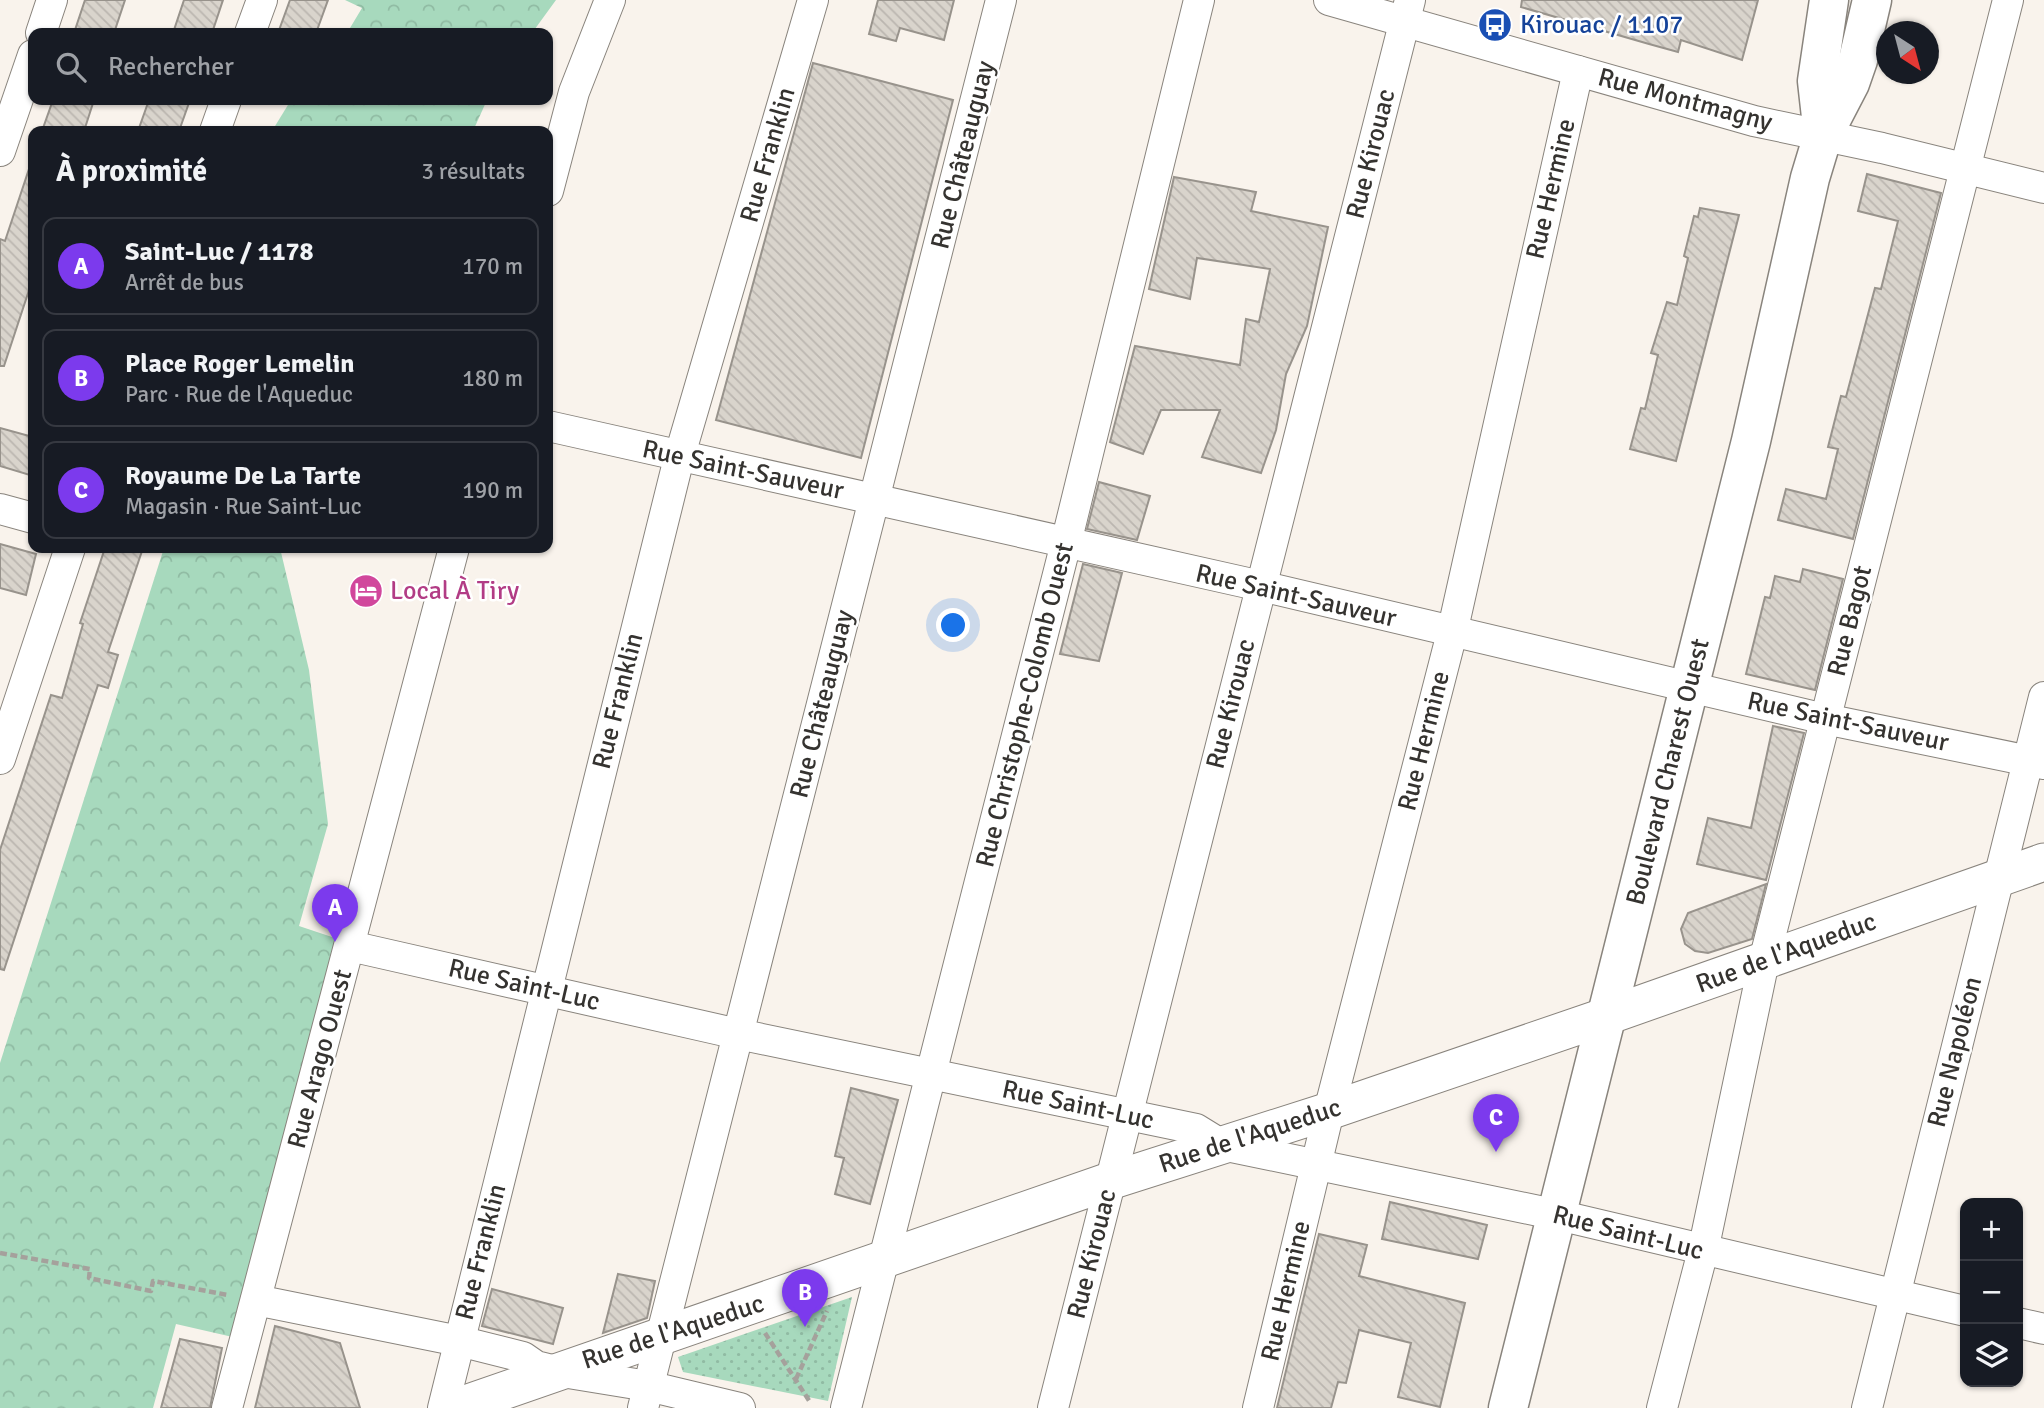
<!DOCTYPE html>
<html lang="fr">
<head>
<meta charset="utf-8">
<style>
  body { margin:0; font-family:Signika,sans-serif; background:#20242c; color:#f1f3f6 }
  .controls { position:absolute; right:21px; bottom:21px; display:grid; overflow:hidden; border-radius:14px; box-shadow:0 2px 5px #0004 }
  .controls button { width:63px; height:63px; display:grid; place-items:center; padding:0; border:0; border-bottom:2px solid #363941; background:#171b24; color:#f1f3f6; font:35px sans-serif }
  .compass { position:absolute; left:1876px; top:21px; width:63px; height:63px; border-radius:50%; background:#171b24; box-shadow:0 2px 5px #0004; rotate:144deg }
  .you { position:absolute; left:954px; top:626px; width:24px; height:24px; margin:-18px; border:5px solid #fff; border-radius:50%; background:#1a73e8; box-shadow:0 0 0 10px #1a73e833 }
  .badge { display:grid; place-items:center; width:46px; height:46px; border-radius:50%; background:#7c3aed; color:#fff; font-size:23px; font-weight:700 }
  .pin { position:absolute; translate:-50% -58px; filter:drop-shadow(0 2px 4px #0008) }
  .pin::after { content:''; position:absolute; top:37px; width:24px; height:21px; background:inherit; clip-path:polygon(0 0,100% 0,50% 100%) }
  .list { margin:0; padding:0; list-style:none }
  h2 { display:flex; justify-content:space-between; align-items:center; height:91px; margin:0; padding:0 28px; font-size:30px }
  h2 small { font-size:23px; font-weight:400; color:#9ea1a6 }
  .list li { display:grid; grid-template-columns:46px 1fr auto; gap:21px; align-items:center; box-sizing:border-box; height:98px; margin:0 14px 14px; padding:0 14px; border:2px solid #363941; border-radius:14px }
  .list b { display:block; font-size:26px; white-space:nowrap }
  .list p { margin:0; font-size:23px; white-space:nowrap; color:#9ea1a6 }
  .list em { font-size:23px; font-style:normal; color:#9ea1a6 }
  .icon { flex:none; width:38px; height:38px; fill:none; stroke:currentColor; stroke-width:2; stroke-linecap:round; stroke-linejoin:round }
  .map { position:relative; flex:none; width:2044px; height:1408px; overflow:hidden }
  .search { position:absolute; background:#171b24; box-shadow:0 2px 5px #0004; left:28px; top:28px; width:525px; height:77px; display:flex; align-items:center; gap:18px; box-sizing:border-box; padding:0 24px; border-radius:14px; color:#9ea1a6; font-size:26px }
  .panel { position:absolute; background:#171b24; box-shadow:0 2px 5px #0004; left:28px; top:126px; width:525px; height:427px; border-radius:14px }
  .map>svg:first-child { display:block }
  .forest { fill:url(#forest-crowns) }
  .park { fill:url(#park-dots) }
  .building { fill:url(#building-back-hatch); stroke:#98938c; stroke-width:2 }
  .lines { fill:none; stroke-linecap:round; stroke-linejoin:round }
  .minor-casing { stroke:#89847d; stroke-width:32 }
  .tertiary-casing { stroke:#89847d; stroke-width:39 }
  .primary-casing { stroke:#89847d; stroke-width:41 }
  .path { stroke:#a5a19c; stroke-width:4.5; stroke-dasharray:7 3.5; stroke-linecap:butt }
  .minor { stroke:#fff; stroke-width:30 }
  .tertiary { stroke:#fff; stroke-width:37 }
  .primary { stroke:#fff; stroke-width:38 }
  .labels { text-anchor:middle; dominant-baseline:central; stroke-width:5; stroke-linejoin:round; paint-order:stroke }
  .transit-label { font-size:26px; fill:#164399; stroke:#fff; text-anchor:start }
  .street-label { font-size:26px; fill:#353330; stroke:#fff }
  .hotel-label { font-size:26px; fill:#b23c85; stroke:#fff; text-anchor:start }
</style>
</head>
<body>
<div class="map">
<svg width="2044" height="1408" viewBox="0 0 2044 1408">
  <defs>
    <pattern id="forest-crowns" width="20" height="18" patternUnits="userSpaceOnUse" patternTransform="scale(1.75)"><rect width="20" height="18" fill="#a7d9bd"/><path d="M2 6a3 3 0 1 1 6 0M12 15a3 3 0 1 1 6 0" fill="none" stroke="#90bba3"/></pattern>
    <pattern id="park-dots" width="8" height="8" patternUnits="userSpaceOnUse" patternTransform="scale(1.75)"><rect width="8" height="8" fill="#a7d9bd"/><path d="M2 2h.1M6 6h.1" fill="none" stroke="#90bba3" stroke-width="1.8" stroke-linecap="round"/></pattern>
    <pattern id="building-back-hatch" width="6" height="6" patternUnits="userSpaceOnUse" patternTransform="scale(1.75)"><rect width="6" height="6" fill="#d9d4cc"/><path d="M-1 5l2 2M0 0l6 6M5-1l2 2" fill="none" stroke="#bbb6b0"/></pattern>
  </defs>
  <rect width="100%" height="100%" fill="#f9f3ec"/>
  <!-- forest -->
  <g class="forest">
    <path d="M345 0H556L532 33H347L362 8Z"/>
    <path d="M291 100H487L473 131H272Z"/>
    <path d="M164 548H280L309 670 328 824 299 926 341 940 237 1338 176 1324 153 1408H0V1063Z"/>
  </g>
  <!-- park -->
  <path class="park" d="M852 1297 828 1401 683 1372 678 1357Z"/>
  <!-- building -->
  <g class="building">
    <path d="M85 0H125L114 33H74Z"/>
    <path d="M184 0H223L212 33H173Z"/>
    <path d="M290 0H328L316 33H278Z"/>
    <path d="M878 0H954L944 40 900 28 896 41 869 34Z"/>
    <path d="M1522 0H1758L1742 60 1681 40 1678 52 1649 44 1521 7Z"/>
    <path d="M813 63 953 100 861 458 716 420Z"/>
    <path d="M53 100H94L84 131H42Z"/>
    <path d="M149 100H190L179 131H138Z"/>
    <path d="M29 169 33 170V278L4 366H0V239L5 241Z"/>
    <path d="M1867 174 1941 193 1853 539 1778 520 1786 489 1826 499 1838 449 1828 447 1841 396 1846 397 1875 288 1881 289 1898 221 1858 211Z"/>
    <path d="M1174 177 1256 192 1251 211 1328 227 1307 326 1286 374 1276 430 1261 473 1202 457 1220 410H1161L1143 454 1110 442 1135 346 1240 365 1246 319 1259 322 1270 269 1197 258 1190 299 1149 289Z"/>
    <path d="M1700 208 1739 215 1676 461 1630 449 1641 408 1645 409 1658 355 1651 353 1667 302 1677 305 1688 258 1684 256 1694 216 1698 217Z"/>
    <path d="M0 428 33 437V476L0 466Z"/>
    <path d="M1099 482 1150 496 1137 540 1087 529Z"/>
    <path d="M0 544 36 554 26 595 0 588Z"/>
    <path d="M105 548H143L108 652 118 655 108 688 98 685 4 970 0 969V850L51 695 62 698 83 624 80 623Z"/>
    <path d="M1083 564 1122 573 1099 661 1060 654Z"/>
    <path d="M1803 569 1843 579 1815 690 1746 674 1765 597 1770 598 1775 576 1800 582Z"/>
    <path d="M1773 726 1804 733 1766 880 1697 864 1708 818 1751 828Z"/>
    <path d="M1766 884 1752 939 1708 953 1695 951 1685 944 1681 929 1688 913Z"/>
    <path d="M851 1088 898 1100 870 1204 835 1194 844 1158 835 1156Z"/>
    <path d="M1390 1202 1487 1225 1478 1259 1382 1239Z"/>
    <path d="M1319 1234 1367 1245 1359 1276 1465 1303 1440 1407 1398 1397 1411 1343 1359 1330 1346 1383 1338 1382 1331 1408H1277Z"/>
    <path d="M618 1274 655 1281 647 1318 603 1333Z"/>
    <path d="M492 1289 563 1308 553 1344 482 1326Z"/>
    <path d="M275 1326 340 1343 360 1408H255Z"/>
    <path d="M180 1339 222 1348 210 1408H161Z"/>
  </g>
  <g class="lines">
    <!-- minor casing -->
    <g class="minor-casing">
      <g id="minor">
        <path d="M1329 0 1754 121 1882 148 2044 188"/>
        <path d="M41 33 52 0"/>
        <path d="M250 33 262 0"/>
        <path d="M215 131 226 100"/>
        <path d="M0 151 33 55"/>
        <path d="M548 191 574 92 610 0"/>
        <path d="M548 426 1261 586 1825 719 2044 764"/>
        <path d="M0 509 33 518"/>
        <path d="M0 759 70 548"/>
        <path d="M350 946 738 1034 1196 1129 1222 1145 1558 1215 1965 1311"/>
        <path d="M256 1300 459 1341 523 1357 536 1366 556 1371 648 1386 740 1408"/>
        <path d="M2018 1323 2044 1329"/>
        <path d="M227 1408 454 548"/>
        <path d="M443 1408 679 458 813 0"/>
        <path d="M643 1408 1001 0"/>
        <path d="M846 1408 1066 543 1199 0"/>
        <path d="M1053 1408 1410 0"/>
        <path d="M1258 1408 1329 1111 1452 633 1578 71"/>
        <path d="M1662 1408 1703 1251 1764 961 2008 0"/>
        <path d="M1867 1408 2044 697"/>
      </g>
    </g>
    <!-- tertiary casing -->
    <g class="tertiary-casing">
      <path id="tertiary" d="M454 1408 1110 1181 1329 1111 1607 1016 2044 862"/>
    </g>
    <!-- primary casing -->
    <g class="primary-casing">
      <g id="primary">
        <path d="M1823 135 1817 81 1829 0"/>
        <path d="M1508 1408 1751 441 1810 178 1823 135 1850 83 1858 60 1872 0"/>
      </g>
    </g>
    <!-- path -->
    <g class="path">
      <path d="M0 1253 90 1269 89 1278 151 1291 153 1281 228 1295"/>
      <path d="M765 1333 810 1402"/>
      <path d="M796 1379 827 1311"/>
    </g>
    <!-- minor -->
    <use href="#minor" class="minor"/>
    <!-- tertiary -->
    <use href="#tertiary" class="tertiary"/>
    <!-- primary -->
    <use href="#primary" class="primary"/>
  </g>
  <!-- icons -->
  <defs>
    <g id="bus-disc" transform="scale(1.75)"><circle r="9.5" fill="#1a4fb4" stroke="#fff"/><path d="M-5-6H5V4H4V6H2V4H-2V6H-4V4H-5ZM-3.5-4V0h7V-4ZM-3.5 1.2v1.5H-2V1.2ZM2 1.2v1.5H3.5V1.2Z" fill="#fff"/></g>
    <g id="hotel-disc" transform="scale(1.75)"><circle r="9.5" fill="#d1479c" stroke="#fff"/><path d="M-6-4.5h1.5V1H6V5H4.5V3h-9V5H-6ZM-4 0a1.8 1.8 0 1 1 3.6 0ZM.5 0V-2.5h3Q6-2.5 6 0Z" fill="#fff"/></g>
  </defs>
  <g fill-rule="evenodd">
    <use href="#bus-disc" x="1495" y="25"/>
    <use href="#hotel-disc" x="366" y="591"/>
  </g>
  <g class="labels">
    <!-- transit labels -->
    <g class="transit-label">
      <text x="1520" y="25">Kirouac / 1107</text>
    </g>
    <!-- street labels -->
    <g class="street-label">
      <text transform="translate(1685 100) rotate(15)">Rue Montmagny</text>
      <text transform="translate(1371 154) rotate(-76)">Rue Kirouac</text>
      <text transform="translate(768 155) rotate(-74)">Rue Franklin</text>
      <text transform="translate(963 155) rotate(-76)">Rue Châteauguay</text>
      <text transform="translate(1551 189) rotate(-77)">Rue Hermine</text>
      <text transform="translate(743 470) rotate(12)">Rue Saint-Sauveur</text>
      <text transform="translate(1296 596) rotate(13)">Rue Saint-Sauveur</text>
      <text transform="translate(1850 621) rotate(-76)">Rue Bagot</text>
      <text transform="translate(618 701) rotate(-76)">Rue Franklin</text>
      <text transform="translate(822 704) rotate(-76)">Rue Châteauguay</text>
      <text transform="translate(1231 704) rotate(-76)">Rue Kirouac</text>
      <text transform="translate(1025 705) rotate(-76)">Rue Christophe-Colomb Ouest</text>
      <text transform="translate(1848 722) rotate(12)">Rue Saint-Sauveur</text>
      <text transform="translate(1424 741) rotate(-76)">Rue Hermine</text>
      <text transform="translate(1668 772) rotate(-76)">Boulevard Charest Ouest</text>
      <text transform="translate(1786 953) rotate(-20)">Rue de l'Aqueduc</text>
      <text transform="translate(524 985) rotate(13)">Rue Saint-Luc</text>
      <text transform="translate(1955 1052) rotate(-76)">Rue Napoléon</text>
      <text transform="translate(320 1059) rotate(-75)">Rue Arago Ouest</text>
      <text transform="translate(1078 1105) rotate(12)">Rue Saint-Luc</text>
      <text transform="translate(1250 1136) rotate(-18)">Rue de l'Aqueduc</text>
      <text transform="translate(1628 1233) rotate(14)">Rue Saint-Luc</text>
      <text transform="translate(481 1252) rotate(-76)">Rue Franklin</text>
      <text transform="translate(1092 1254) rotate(-76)">Rue Kirouac</text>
      <text transform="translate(1286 1291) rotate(-77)">Rue Hermine</text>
      <text transform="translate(673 1332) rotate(-18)">Rue de l'Aqueduc</text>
    </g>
    <!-- hotel labels -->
    <g class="hotel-label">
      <text x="390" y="591">Local À Tiry</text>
    </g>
  </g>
</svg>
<div class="controls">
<button>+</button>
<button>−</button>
<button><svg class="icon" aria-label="layers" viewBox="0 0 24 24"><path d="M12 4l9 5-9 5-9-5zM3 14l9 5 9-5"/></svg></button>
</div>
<svg class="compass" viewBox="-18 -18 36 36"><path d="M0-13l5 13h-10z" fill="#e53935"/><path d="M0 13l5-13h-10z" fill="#9ea1a6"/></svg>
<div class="you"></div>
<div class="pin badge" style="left:335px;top:942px">A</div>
<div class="pin badge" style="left:805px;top:1327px">B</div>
<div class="pin badge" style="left:1496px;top:1152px">C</div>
<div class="search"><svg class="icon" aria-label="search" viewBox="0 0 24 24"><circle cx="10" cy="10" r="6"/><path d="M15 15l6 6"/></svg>Rechercher</div>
<section class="panel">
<h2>À proximité<small>3 résultats</small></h2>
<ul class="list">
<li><span class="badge">A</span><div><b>Saint-Luc / 1178</b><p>Arrêt de bus</p></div><em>170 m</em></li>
<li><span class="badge">B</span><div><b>Place Roger Lemelin</b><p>Parc · Rue de l'Aqueduc</p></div><em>180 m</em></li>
<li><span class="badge">C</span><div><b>Royaume De La Tarte</b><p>Magasin · Rue Saint-Luc</p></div><em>190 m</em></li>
</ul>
</section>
</div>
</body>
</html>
